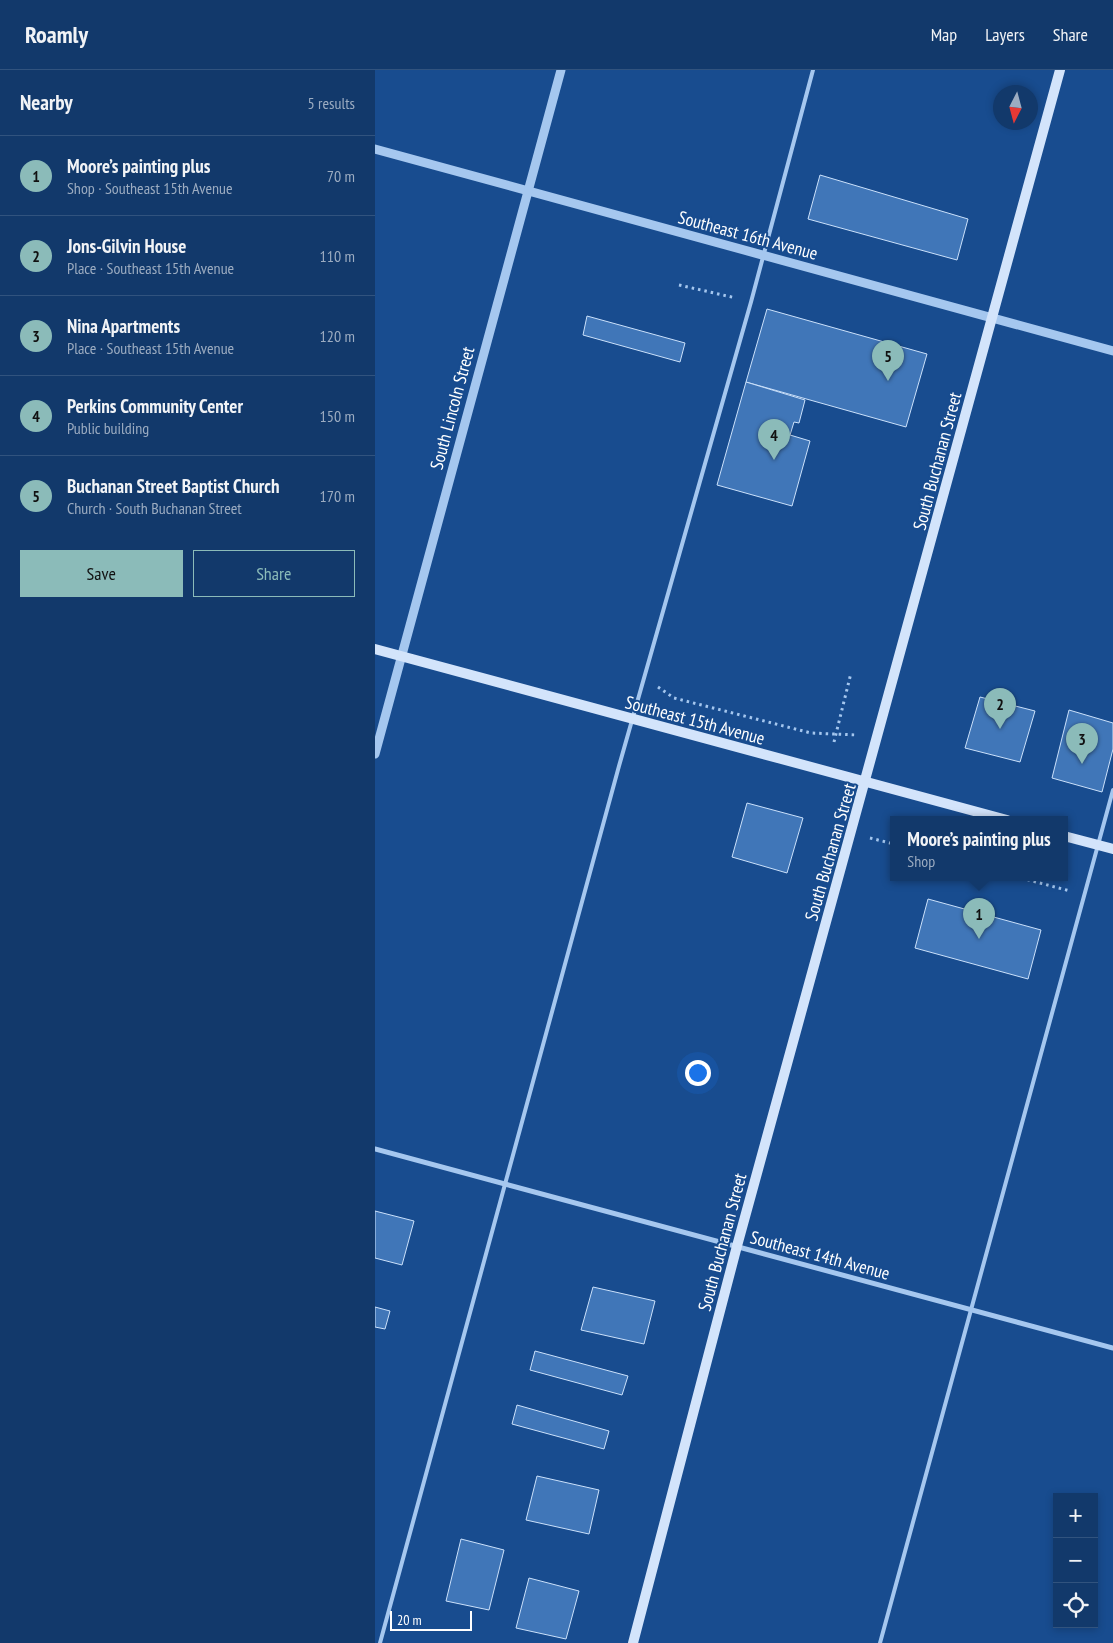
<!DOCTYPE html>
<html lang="en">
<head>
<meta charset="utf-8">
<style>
  body { margin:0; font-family:"PT Sans Narrow",sans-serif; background:#1f4473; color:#f1f3f6 }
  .controls { position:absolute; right:15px; bottom:15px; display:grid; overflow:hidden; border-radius:0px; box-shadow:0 2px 8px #0003 }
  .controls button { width:45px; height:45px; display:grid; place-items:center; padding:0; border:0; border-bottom:1px solid #31537e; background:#12396b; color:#f1f3f6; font:25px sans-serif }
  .compass { position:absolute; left:618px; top:15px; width:45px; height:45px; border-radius:50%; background:#12396b; box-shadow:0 2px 8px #0003; rotate:186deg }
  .scale { position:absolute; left:15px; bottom:12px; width:82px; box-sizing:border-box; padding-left:5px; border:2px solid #fff; border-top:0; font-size:14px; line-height:18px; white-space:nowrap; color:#fff; -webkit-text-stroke:4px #184c8f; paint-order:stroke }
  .you { position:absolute; left:322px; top:1002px; width:18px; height:18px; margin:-12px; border:4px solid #fff; border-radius:50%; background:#1a73e8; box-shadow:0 0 0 8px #1a73e833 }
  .badge { display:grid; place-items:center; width:32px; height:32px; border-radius:50%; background:#8bbbb9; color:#111; font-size:16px; font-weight:700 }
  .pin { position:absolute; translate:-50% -41px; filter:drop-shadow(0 1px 2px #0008) }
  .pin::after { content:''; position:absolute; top:26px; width:18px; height:15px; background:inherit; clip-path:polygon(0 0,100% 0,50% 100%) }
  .popup { position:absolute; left:515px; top:746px; width:178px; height:65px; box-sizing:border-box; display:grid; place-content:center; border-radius:0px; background:#12396b; filter:drop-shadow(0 1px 4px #0005); font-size:16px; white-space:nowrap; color:#9cacc1 }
  .popup b { font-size:19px; color:#f1f3f6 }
  .popup::after { content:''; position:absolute; left:50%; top:100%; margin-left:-10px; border:10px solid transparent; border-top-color:#12396b }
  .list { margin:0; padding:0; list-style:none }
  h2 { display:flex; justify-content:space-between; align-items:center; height:65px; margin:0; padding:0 20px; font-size:21px }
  h2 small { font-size:16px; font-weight:400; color:#9cacc1 }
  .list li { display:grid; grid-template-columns:32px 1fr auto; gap:15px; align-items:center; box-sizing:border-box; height:80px; padding:0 20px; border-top:1px solid #31537e }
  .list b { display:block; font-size:19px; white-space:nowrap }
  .list p { margin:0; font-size:16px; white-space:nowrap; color:#9cacc1 }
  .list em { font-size:16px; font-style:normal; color:#9cacc1 }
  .actions { display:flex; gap:10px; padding:15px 20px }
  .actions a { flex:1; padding:11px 0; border:1px solid #8bbbb9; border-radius:0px; text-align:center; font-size:18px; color:#8bbbb9 }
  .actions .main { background:#8bbbb9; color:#111 }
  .icon { flex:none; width:28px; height:28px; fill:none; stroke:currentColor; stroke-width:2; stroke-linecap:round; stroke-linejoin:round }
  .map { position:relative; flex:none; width:738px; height:1573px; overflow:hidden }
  header { display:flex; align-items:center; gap:30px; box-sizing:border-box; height:70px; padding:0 25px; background:#12396b; border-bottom:1px solid #31537e }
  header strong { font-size:24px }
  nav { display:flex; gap:28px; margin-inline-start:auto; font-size:18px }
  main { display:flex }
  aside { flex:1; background:#12396b }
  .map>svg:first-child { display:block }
  .building { fill:#4076b8; stroke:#cbe1fb }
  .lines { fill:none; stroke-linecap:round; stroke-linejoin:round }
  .path { stroke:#a5c7ef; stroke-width:3; stroke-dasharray:2.5 4; stroke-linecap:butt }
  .service { stroke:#a5c7ef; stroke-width:4 }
  .minor { stroke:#a5c7ef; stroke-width:5 }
  .tertiary { stroke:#a5c7ef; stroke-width:9 }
  .secondary { stroke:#d3e4fb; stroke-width:10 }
  .labels { text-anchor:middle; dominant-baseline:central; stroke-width:4; stroke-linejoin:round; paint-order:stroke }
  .street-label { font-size:18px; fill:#fff; stroke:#184c8f }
</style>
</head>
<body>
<header>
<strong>Roamly</strong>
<nav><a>Map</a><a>Layers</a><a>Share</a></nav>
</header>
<main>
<aside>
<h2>Nearby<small>5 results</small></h2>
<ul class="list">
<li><span class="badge">1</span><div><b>Moore’s painting plus</b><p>Shop · Southeast 15th Avenue</p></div><em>70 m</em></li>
<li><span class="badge">2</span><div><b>Jons-Gilvin House</b><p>Place · Southeast 15th Avenue</p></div><em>110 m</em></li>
<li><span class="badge">3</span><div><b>Nina Apartments</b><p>Place · Southeast 15th Avenue</p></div><em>120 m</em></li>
<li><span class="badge">4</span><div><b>Perkins Community Center</b><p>Public building</p></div><em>150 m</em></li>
<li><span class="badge">5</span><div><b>Buchanan Street Baptist Church</b><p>Church · South Buchanan Street</p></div><em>170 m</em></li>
</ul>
<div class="actions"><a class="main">Save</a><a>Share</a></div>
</aside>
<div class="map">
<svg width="738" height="1573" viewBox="0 0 738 1573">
  <rect width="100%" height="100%" fill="#184c8f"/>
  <!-- building -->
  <g class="building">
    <path d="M445 105 593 149 582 190 433 149Z"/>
    <path d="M392 239 552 284 531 357 371 312Z"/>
    <path d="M212 246 310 273 305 292 208 265Z"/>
    <path d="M371 312 430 330 424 353 419 352 415 365 435 371 417 436 342 415Z"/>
    <path d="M605 627 660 641 645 692 590 678Z"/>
    <path d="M694 640 738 653V679L727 722 677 708Z"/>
    <path d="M372 733 428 748 412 803 357 787Z"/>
    <path d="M553 829 666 860 653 909 540 878Z"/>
    <path d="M0 1141 39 1151 27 1195 0 1188Z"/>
    <path d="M218 1217 280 1231 269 1274 206 1260Z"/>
    <path d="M0 1237 15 1241 10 1259 0 1257Z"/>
    <path d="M160 1281 253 1306 247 1325 155 1300Z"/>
    <path d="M142 1335 234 1361 229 1379 137 1354Z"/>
    <path d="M162 1406 224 1420 214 1464 151 1450Z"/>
    <path d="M86 1469 129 1480 114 1540 71 1531Z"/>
    <path d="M154 1508 204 1521 191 1569 141 1558Z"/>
  </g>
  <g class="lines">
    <!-- path -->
    <g class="path">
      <path d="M304 215 361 228"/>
      <path d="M283 617 299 628 436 663 482 665"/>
      <path d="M459 672 476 603"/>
      <path d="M495 768 519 774"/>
      <path d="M646 808 695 821"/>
    </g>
    <!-- service -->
    <g class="service">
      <path d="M5 1573 244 696 376 232 438 0"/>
      <path d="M505 1573 738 720"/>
    </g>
    <!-- minor -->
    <path class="minor" d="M0 1079 738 1278"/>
    <!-- tertiary -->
    <g class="tertiary">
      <path d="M0 79 738 281"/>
      <path d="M0 684 186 0"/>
    </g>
    <!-- secondary -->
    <g class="secondary">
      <path d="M0 579 632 750"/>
      <path d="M689 766 738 779"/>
      <path d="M258 1573 362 1176 685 0"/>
    </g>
  </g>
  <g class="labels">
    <!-- street labels -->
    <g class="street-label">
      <text transform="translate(373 165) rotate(15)">Southeast 16th Avenue</text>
      <text transform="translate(77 338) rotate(-75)">South Lincoln Street</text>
      <text transform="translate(562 391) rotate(-75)">South Buchanan Street</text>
      <text transform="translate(320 650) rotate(15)">Southeast 15th Avenue</text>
      <text transform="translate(455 782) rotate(-74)">South Buchanan Street</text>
      <text transform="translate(347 1172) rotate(-75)">South Buchanan Street</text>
      <text transform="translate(445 1185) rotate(15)">Southeast 14th Avenue</text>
    </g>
  </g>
</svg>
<div class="controls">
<button>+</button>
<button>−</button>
<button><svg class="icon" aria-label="locate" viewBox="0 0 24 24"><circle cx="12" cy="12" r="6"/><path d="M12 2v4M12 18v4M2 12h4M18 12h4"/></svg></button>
</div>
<svg class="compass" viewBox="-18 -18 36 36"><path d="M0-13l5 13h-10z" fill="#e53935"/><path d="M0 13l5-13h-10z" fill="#9cacc1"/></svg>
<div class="scale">20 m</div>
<div class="you"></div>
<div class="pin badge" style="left:604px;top:869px">1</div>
<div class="popup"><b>Moore’s painting plus</b>Shop</div>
<div class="pin badge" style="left:625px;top:659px">2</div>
<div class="pin badge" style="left:707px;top:694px">3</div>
<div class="pin badge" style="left:399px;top:390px">4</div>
<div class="pin badge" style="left:513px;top:311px">5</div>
</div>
</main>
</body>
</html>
